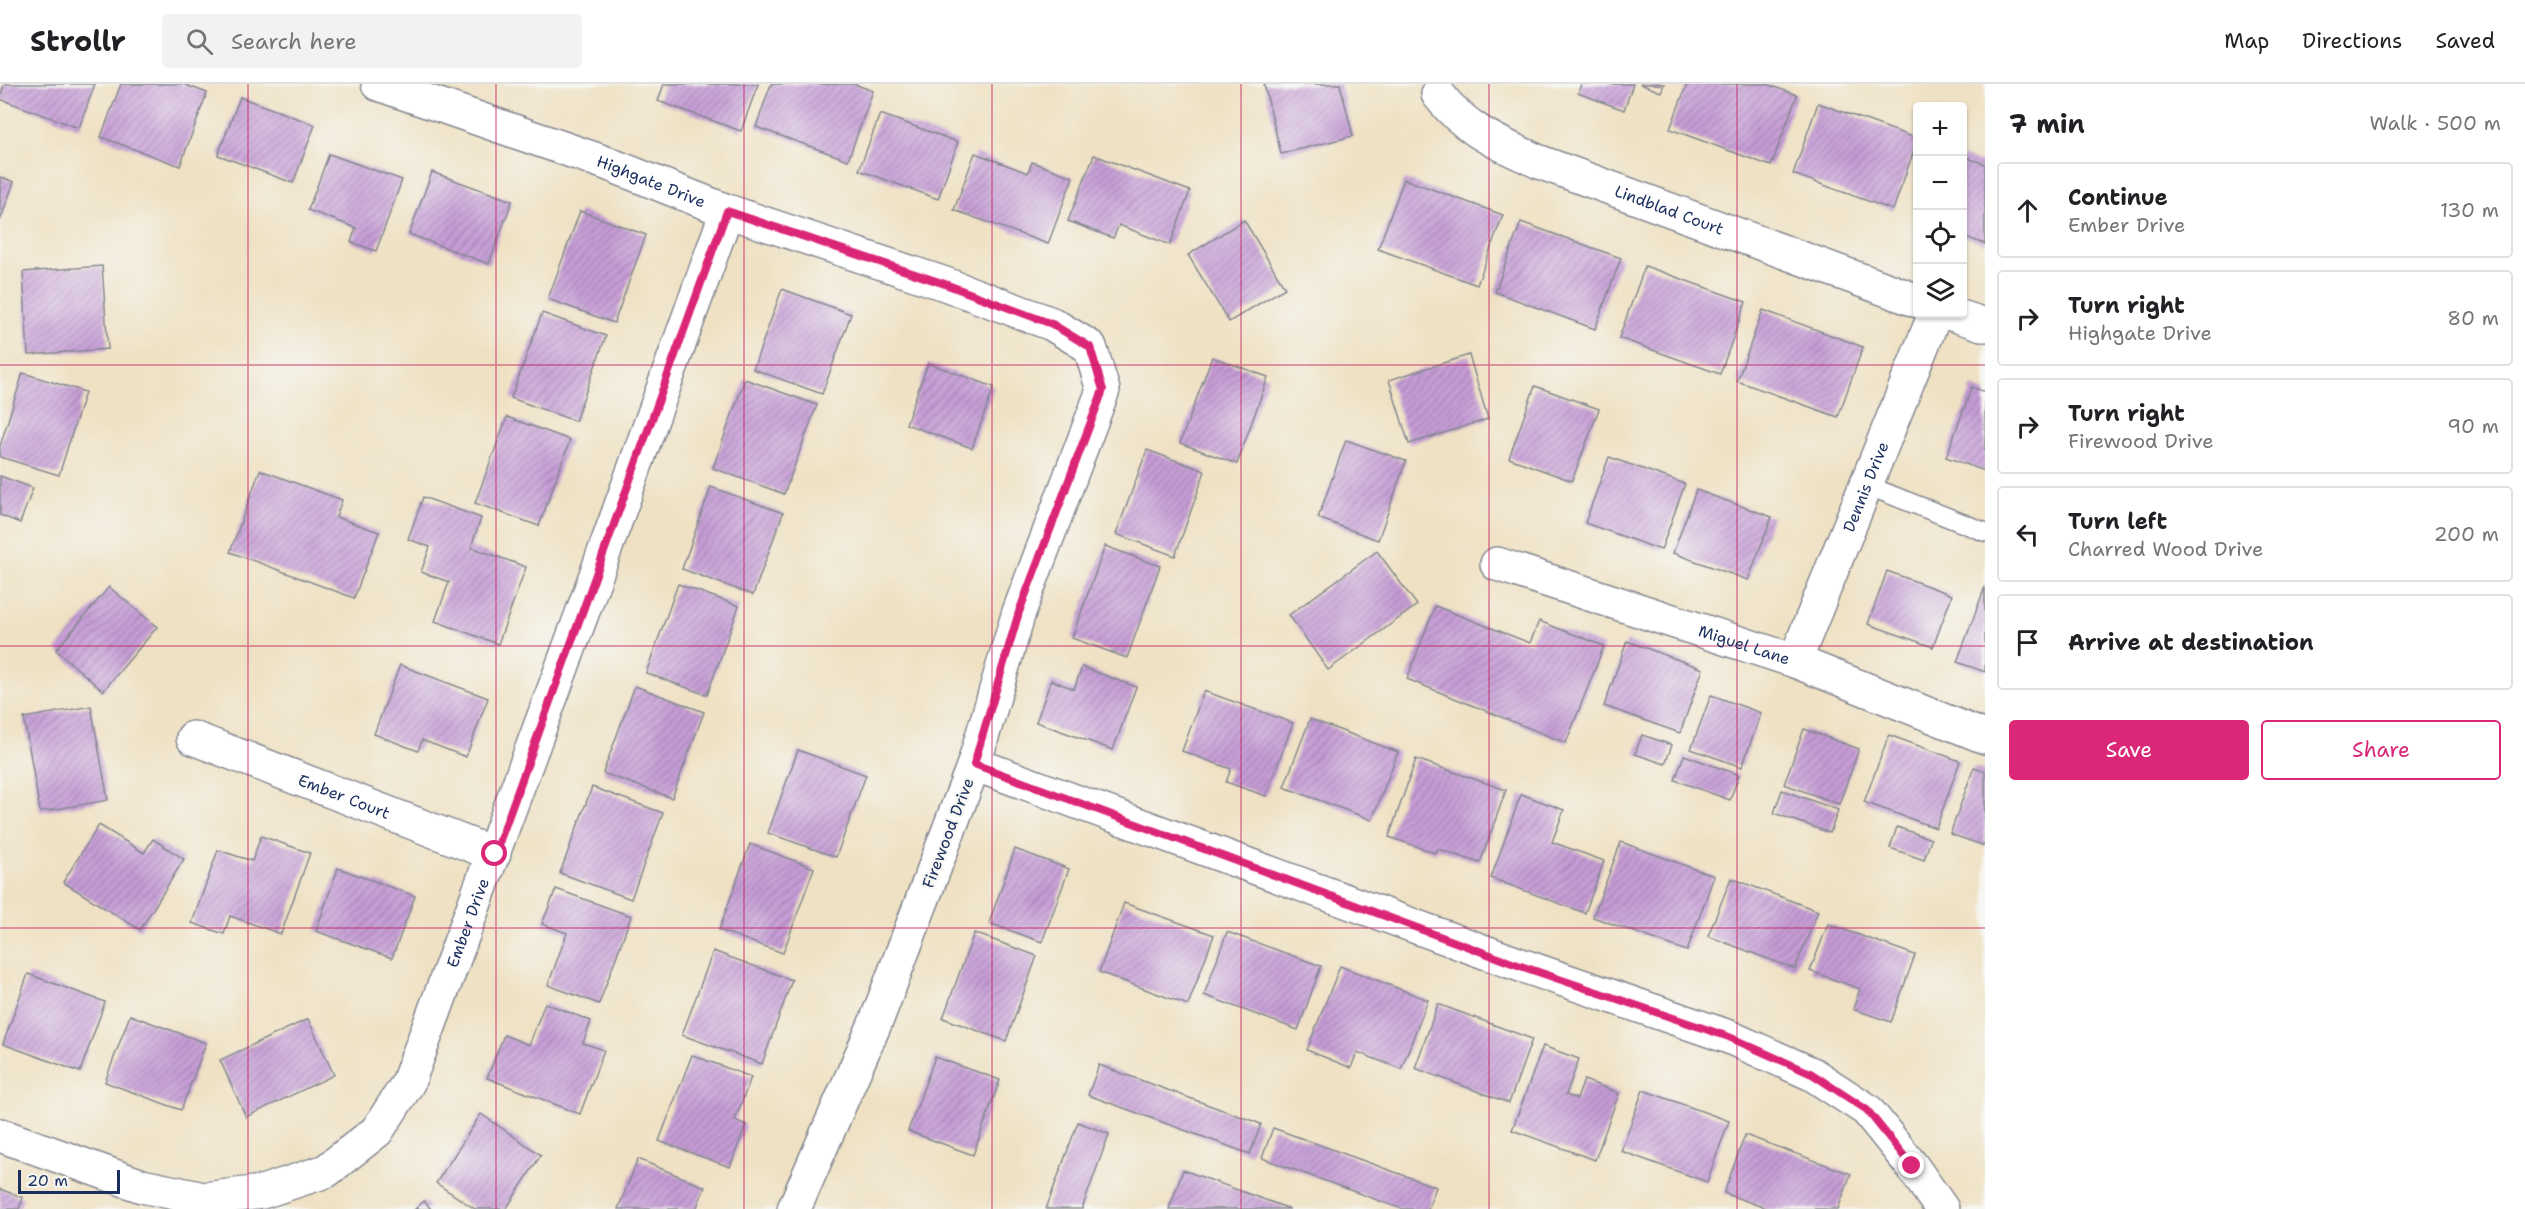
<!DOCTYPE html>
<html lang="en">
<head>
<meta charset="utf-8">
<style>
  body { margin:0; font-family:"Shantell Sans",sans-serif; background:#f2f2f2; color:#202124 }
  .controls { position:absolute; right:18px; top:18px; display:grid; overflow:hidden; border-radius:6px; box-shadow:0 2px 4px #0004 }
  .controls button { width:54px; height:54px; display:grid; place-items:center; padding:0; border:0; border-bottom:2px solid #e0e0e0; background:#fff; color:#202124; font:30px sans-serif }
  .scale { position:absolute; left:18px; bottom:15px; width:102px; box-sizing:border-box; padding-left:6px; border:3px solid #1b2f5e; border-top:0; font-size:16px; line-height:21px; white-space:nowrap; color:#1b2f5e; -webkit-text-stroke:4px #f6f6f2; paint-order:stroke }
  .stop { position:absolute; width:18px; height:18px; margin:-14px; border:4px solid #db2777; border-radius:50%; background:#fff }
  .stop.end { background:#db2777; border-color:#fff; box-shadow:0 2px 6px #0008 }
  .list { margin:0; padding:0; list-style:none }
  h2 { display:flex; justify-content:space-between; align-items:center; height:78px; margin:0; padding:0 24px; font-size:26px }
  h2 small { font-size:20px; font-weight:400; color:#757577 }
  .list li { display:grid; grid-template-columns:39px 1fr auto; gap:18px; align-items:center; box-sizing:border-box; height:96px; margin:0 12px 12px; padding:0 12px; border:2px solid #e0e0e0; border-radius:6px }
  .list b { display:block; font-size:22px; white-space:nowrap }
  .list p { margin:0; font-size:20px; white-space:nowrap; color:#757577 }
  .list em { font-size:20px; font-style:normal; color:#757577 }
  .actions { display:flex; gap:12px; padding:18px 24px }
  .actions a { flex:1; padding:14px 0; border:2px solid #db2777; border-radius:6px; text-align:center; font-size:21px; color:#db2777 }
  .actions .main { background:#db2777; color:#fff }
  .icon { flex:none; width:33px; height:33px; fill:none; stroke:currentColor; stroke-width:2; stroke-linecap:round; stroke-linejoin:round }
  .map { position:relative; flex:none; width:1985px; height:1125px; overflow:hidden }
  header { display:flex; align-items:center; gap:36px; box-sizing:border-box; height:84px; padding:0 30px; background:#fff; border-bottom:2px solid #e0e0e0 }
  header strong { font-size:28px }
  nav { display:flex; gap:33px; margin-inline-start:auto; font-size:21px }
  .search { width:420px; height:54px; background:#f2f2f2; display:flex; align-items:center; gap:15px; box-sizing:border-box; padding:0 21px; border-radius:6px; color:#757577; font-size:22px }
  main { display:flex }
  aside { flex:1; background:#fff }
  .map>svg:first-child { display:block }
  .building { fill:url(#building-hatch) }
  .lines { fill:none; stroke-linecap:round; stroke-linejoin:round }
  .service-casing { stroke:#858890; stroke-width:21 }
  .minor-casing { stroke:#858890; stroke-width:36 }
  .service { stroke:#fff; stroke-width:18 }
  .minor { stroke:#fff; stroke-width:33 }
  .route { stroke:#db2777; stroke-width:8 }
  .grid { fill:none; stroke:#c2185b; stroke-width:1.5; stroke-opacity:0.55 }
  .labels { text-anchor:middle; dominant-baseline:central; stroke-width:4.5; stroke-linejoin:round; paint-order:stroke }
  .street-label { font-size:16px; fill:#1b2f5e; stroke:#f6f6f2 }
</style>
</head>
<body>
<header>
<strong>Strollr</strong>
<div class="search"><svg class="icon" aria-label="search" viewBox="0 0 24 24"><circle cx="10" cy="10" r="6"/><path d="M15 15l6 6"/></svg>Search here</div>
<nav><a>Map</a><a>Directions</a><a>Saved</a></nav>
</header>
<main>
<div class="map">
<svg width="1985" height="1125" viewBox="0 0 1985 1125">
  <defs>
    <pattern id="building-hatch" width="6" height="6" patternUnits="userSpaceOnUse" patternTransform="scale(1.5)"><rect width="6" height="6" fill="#c69dd6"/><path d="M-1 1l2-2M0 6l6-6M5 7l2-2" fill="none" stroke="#a080b1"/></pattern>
  </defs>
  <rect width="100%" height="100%" fill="#f6f6f2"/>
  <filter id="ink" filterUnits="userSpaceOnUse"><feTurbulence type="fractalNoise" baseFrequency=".0167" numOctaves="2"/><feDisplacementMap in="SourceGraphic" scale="12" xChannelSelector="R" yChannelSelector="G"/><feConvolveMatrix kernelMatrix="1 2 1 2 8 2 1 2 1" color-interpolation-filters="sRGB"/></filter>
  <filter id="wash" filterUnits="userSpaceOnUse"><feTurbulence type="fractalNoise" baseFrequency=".008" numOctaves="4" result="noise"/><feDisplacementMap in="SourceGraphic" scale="24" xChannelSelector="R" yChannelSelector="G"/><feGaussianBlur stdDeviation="1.35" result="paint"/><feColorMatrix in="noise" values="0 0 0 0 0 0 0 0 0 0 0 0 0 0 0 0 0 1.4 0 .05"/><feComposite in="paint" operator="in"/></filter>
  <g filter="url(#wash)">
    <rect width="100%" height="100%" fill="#efe1c3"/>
    <g id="blocks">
      <!-- building -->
      <g class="building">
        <path d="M4 0H95L79 44 0 15Z"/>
        <path d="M121 0H183L207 9 180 82 101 53Z"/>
        <path d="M664 0H758L741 47 658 17Z"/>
        <path d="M771 0H854L873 7 848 76 756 43Z"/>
        <path d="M1264 0H1340L1353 52 1281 70Z"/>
        <path d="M1581 0H1633L1624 26 1578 9Z"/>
        <path d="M1640 0H1664L1661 8Z"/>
        <path d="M1687 0H1766L1797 11 1771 82 1670 45Z"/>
        <path d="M240 13 315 41 293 99 218 71Z"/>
        <path d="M1818 19 1918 55 1893 126 1793 90Z"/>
        <path d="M880 30 958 58 938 115 859 86Z"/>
        <path d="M975 69 1028 89 1032 78 1073 93 1048 160 954 126Z"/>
        <path d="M329 70 402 96 376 167 351 158 356 144 308 126Z"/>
        <path d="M1094 71 1190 107 1170 161 1119 141 1113 154 1068 137Z"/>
        <path d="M1962 72 1985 80V160L1962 152Z"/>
        <path d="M432 88 512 117 489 180 409 150Z"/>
        <path d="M0 93 14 98 0 137Z"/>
        <path d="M1404 95 1503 131 1477 201 1378 165Z"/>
        <path d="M580 127 646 151 614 239 548 215Z"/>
        <path d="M1244 136 1285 204 1229 238 1188 171Z"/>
        <path d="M1521 138 1621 174 1595 245 1495 208Z"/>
        <path d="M102 182 108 265 28 271 23 188Z"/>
        <path d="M1645 182 1746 218 1720 290 1619 254Z"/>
        <path d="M782 205 851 230 822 310 753 285Z"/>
        <path d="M1763 226 1863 263 1838 333 1737 297Z"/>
        <path d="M542 229 606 252 575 337 511 314Z"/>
        <path d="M1469 271 1488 335 1409 360 1389 296Z"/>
        <path d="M1212 273 1268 293 1237 380 1180 359Z"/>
        <path d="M928 279 994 303 972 364 906 340Z"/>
        <path d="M23 289 85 308 59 391 0 373V362Z"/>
        <path d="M745 295 817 321 784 410 713 384Z"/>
        <path d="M1535 302 1599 325 1572 397 1509 374Z"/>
        <path d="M1972 303 1985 308V387L1946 373Z"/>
        <path d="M507 333 570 356 539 442 475 419Z"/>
        <path d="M1346 356 1406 377 1378 456 1318 434Z"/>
        <path d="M1147 366 1205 387 1175 472 1116 450Z"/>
        <path d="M1609 373 1685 400 1661 466 1585 439Z"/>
        <path d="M260 386 342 416 336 433 379 448 354 514 230 468Z"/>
        <path d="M0 392 33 404 20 439 0 431Z"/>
        <path d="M711 403 783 429 753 511 682 485Z"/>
        <path d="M1696 406 1772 433 1748 496 1673 469Z"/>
        <path d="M423 413 481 434 471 463 526 483 498 560 435 537 449 498 421 488 430 463 408 455Z"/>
        <path d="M1105 462 1160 482 1127 574 1072 554Z"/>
        <path d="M1377 467 1417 521 1328 586 1289 531Z"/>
        <path d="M1887 487 1952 511 1933 563 1868 540Z"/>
        <path d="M678 500 739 522 707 611 646 589Z"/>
        <path d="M109 503 157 543 103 607 56 566Z"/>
        <path d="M1985 503V588L1957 578Z"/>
        <path d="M1435 522 1530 559 1539 537 1604 562 1566 659 1407 595Z"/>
        <path d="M1627 557 1703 585 1680 649 1604 622Z"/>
        <path d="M400 581 488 614 466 673 422 656 418 667 374 650Z"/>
        <path d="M1082 583 1136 603 1113 666 1036 638 1051 596 1074 605Z"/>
        <path d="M635 602 704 628 672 714 603 689Z"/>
        <path d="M1204 607 1293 639 1266 712 1226 698 1231 685 1182 667Z"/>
        <path d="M1711 611 1761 629 1742 683 1691 665Z"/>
        <path d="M91 622 108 716 40 728 24 634Z"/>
        <path d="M1310 635 1398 668 1372 736 1284 703Z"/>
        <path d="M1804 645 1859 665 1839 720 1784 700Z"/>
        <path d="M1642 651 1672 661 1665 680 1635 670Z"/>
        <path d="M1889 651 1960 677 1936 744 1864 718Z"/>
        <path d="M798 666 866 691 836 773 768 749Z"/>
        <path d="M1684 671 1739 691 1730 716 1675 696Z"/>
        <path d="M1416 675 1506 706 1480 779 1438 765 1436 769 1389 753Z"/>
        <path d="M1974 683 1985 687V762L1950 750Z"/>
        <path d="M592 703 663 729 631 815 560 789Z"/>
        <path d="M1782 706 1838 726 1830 749 1774 729Z"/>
        <path d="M1521 710 1564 726 1552 758 1604 777 1585 829 1491 794Z"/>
        <path d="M99 741 144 769 153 755 184 775 140 846 63 798Z"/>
        <path d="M1897 743 1931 755 1924 776 1890 764Z"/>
        <path d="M261 752 310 769 281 850 230 832 224 850 192 839 218 766 252 777Z"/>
        <path d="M1621 758 1714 792 1687 867 1593 833Z"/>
        <path d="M750 760 814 784 783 869 719 846Z"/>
        <path d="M1015 765 1069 785 1042 858 989 839Z"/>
        <path d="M338 784 415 812 392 874 316 847Z"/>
        <path d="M1731 794 1818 827 1795 885 1708 852Z"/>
        <path d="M556 805 631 832 599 920 548 901 567 849 542 840Z"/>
        <path d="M1124 819 1214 851 1188 921 1099 888Z"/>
        <path d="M1828 840 1915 871 1891 938 1853 925 1860 905 1810 887Z"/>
        <path d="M1227 848 1321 882 1298 946 1204 911Z"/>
        <path d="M974 849 1037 872 1006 957 943 934Z"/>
        <path d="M713 867 792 896 762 980 682 951Z"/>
        <path d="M1340 882 1428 916 1401 985 1357 968 1351 984 1307 966Z"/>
        <path d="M28 890 105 918 80 988 3 960Z"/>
        <path d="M545 919 591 937 583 959 604 966 580 1030 487 994 504 951 529 961Z"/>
        <path d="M1438 920 1532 955 1509 1019 1415 984Z"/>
        <path d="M130 931 206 959 181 1026 105 998Z"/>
        <path d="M308 935 334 991 246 1033 220 976Z"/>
        <path d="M1543 962 1579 975 1566 1011 1577 1015 1584 996 1619 1009 1595 1076 1512 1046Z"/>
        <path d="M692 971 751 993 735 1036 746 1041 730 1083 659 1057Z"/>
        <path d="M935 973 1000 996 973 1071 908 1047Z"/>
        <path d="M1099 981 1261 1040 1250 1070 1088 1011Z"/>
        <path d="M1643 1006 1729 1037 1707 1098 1621 1067Z"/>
        <path d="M481 1030 541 1071 506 1125H475L436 1099Z"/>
        <path d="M1078 1038 1109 1050 1082 1125H1046Z"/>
        <path d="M1273 1044 1436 1103 1428 1125H1402L1262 1074Z"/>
        <path d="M1745 1051 1851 1090 1838 1125H1768L1724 1109Z"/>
        <path d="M638 1075 705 1103 696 1125H618Z"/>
        <path d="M1183 1086 1290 1125H1169Z"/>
        <path d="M0 1105 23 1114 19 1125H0Z"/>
        <path d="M424 1117 431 1125H415Z"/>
      </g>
    </g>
  </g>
  <g filter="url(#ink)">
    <use href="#blocks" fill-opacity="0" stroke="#858890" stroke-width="1.5"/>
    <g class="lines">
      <!-- service casing -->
      <g class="service-casing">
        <path id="service" d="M1866 401 1985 448"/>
      </g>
      <!-- minor casing -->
      <g class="minor-casing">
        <g id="minor">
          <path id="s1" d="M378 0 606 79 727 127 945 200 1052 240 1090 263 1103 306 1019 528 974 680 877 935 794 1125"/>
          <path id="s2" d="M1438 10C1465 46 1498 59 1537 77L1918 217"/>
          <path d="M1952 230 1985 241"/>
          <path id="s3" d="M1497 480 1795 577 1985 653"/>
          <path id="s4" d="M1795 577 1935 230"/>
          <path id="s5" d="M193 654 494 770"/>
          <path d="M974 680 1512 878 1729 953 1812 990 1867 1026 1912 1082 1942 1125"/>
          <path id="s6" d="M0 1051 142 1102 204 1115 262 1108 326 1087 377 1047 408 999 587 516 727 127"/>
        </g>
      </g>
      <!-- service -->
      <use href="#service" class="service"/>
      <!-- minor -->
      <use href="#minor" class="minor"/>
    </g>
  </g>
  <g class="lines" filter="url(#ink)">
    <!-- route -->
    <path class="route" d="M495 770 727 127 945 200 1052 240 1090 263 1103 306 1019 528 974 680 1512 879 1729 953 1812 990 1867 1026 1912 1082"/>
  </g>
  <!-- grid -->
  <path class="grid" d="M248 0V1125M496 0V1125M744 0V1125M992 0V1125M1241 0V1125M1489 0V1125M1737 0V1125M0 281H1985M0 562H1985M0 844H1985"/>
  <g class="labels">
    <!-- street labels -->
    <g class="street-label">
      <text stroke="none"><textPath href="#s1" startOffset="290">Highgate Drive</textPath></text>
      <text stroke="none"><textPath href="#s2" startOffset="262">Lindblad Court</textPath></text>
      <text stroke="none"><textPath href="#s4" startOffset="188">Dennis Drive</textPath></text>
      <text stroke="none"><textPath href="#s3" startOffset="260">Miguel Lane</textPath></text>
      <text stroke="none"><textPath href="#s5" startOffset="162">Ember Court</textPath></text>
      <text transform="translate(948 749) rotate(-69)">Firewood Drive</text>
      <text stroke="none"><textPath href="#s6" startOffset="633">Ember Drive</textPath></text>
    </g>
  </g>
</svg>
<div class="controls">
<button>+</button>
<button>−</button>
<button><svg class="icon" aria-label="locate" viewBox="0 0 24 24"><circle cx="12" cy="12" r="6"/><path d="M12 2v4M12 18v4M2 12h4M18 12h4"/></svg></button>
<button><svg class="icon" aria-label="layers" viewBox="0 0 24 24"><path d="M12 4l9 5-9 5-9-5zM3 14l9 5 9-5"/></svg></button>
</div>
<div class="scale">20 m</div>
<div class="stop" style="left:495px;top:770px"></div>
<div class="stop end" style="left:1912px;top:1082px"></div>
</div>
<aside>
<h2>7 min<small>Walk · 500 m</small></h2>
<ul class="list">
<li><svg class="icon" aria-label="ahead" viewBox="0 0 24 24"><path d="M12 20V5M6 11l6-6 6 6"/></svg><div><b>Continue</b><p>Ember Drive</p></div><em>130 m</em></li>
<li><svg class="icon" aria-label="right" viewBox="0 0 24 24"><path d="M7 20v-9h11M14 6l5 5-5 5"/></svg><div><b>Turn right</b><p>Highgate Drive</p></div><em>80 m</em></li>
<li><svg class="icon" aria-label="right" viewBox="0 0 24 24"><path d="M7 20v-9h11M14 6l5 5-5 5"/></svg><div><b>Turn right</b><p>Firewood Drive</p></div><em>90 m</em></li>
<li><svg class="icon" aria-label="left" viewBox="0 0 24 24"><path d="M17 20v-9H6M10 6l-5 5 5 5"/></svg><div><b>Turn left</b><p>Charred Wood Drive</p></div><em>200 m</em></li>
<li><svg class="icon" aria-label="arrive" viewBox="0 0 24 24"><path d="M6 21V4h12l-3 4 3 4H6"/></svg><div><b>Arrive at destination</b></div></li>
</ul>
<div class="actions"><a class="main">Save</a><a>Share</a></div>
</aside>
</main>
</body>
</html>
